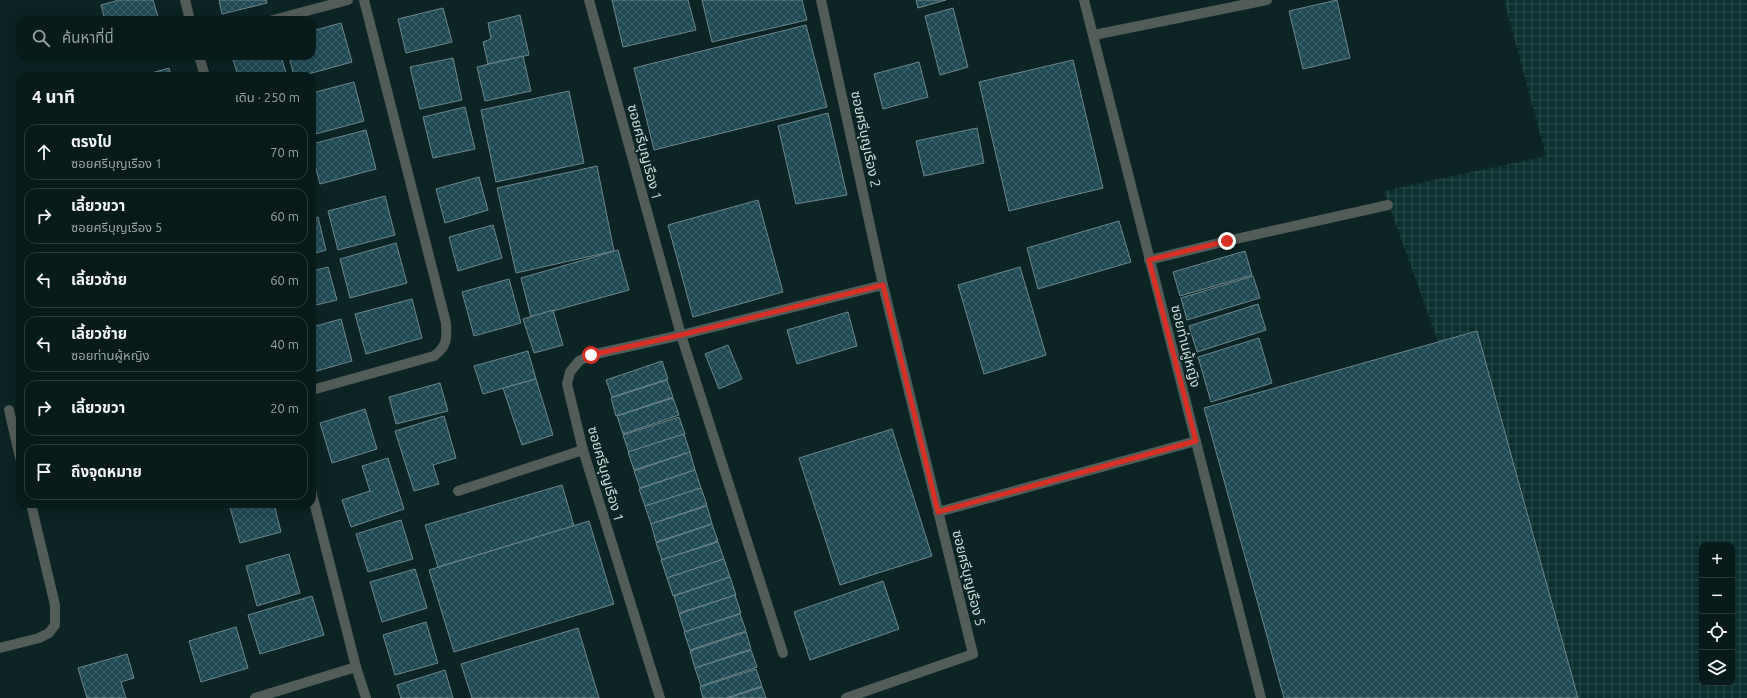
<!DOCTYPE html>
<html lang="th">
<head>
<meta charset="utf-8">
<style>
  body { margin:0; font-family:Ubuntu,"Noto Sans Thai",sans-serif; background:#162828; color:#f1f3f6 }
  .controls { position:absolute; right:12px; bottom:12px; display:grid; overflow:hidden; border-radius:8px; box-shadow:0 4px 16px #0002 }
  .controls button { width:36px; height:36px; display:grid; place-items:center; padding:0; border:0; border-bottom:1px solid #29393a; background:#081b1b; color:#f1f3f6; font:20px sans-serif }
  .stop { position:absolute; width:12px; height:12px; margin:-9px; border:3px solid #d93025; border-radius:50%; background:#fff }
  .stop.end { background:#d93025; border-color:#fff; box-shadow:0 1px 4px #0008 }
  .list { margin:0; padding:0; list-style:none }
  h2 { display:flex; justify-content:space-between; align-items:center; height:52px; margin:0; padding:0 16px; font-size:17px }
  h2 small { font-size:13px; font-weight:400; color:#98a1a3 }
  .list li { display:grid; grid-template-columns:26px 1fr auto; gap:12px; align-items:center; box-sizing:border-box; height:56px; margin:0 8px 8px; padding:0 8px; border:1px solid #29393a; border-radius:12px }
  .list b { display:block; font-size:15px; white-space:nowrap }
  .list p { margin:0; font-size:13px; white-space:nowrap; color:#98a1a3 }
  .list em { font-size:13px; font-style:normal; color:#98a1a3 }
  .icon { flex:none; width:22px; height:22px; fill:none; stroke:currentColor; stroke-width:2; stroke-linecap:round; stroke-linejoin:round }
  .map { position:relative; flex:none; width:1747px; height:698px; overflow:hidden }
  .search { position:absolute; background:#081b1b; box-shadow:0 4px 16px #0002; left:16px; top:16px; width:300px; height:44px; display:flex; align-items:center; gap:10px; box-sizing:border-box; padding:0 14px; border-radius:12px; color:#98a1a3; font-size:15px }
  .panel { position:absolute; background:#081b1b; box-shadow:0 4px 16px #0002; left:16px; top:72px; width:300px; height:436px; border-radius:12px }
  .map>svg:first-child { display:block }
  .industrial { fill:url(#industrial-grid); fill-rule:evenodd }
  .building { fill:url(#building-cross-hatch); stroke:#6d868d }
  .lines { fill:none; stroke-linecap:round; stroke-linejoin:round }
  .lane { stroke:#525c59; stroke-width:10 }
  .street { stroke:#525c59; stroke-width:10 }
  .route { stroke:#d93025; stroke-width:5 }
  .labels { text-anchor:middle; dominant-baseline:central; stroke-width:3; stroke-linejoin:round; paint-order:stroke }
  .street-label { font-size:14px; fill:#cedcdc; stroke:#0b2424 }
</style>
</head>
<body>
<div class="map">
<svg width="1747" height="698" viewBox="0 0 1747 698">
  <defs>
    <pattern id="industrial-grid" width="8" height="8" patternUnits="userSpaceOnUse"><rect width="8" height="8" fill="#0c3030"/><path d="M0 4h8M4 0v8" fill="none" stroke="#2e4d4d"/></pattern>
    <pattern id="building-cross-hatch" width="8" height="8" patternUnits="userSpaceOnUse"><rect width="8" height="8" fill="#1e4a55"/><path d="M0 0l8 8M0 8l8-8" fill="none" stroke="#3e646d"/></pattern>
  </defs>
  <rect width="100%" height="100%" fill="#0b2424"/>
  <!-- industrial -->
  <path class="industrial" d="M1504 0H1747V698H1566L1384 191 1546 156ZM1702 545H1732V683H1702Z"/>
  <!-- building -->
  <g class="building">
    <path d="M119 0H153L159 20H105L101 5Z"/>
    <path d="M219 0H266L267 3 222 14Z"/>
    <path d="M612 0H688L696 30 623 47Z"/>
    <path d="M702 0H802L807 20 712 42Z"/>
    <path d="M916 0H946L918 8Z"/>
    <path d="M1337 0 1350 58 1303 69 1289 11Z"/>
    <path d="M443 8 452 42 406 53 398 19Z"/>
    <path d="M953 8 968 67 940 75 925 16Z"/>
    <path d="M520 15 529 55 488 64 483 42 491 39 488 23Z"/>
    <path d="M341 23 352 62 301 76H294L289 56H312V31Z"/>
    <path d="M806 25 827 107 654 150 634 68Z"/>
    <path d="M232 56H281L287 76H238Z"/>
    <path d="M523 56 531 91 485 101 477 67Z"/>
    <path d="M453 58 462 100 420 109 410 67Z"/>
    <path d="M1073 60 1103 188 1009 211 979 82Z"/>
    <path d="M919 62 928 97 883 109 874 74Z"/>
    <path d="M169 68 171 76H141Z"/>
    <path d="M354 82 364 121 312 135V93Z"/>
    <path d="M569 91 584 163 496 182 481 110Z"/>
    <path d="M465 107 475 149 433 158 423 117Z"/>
    <path d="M828 113 847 195 796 204 778 126Z"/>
    <path d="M977 128 984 163 924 176 916 141Z"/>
    <path d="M366 130 376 169 320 184 312 154V144Z"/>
    <path d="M597 166 614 251 516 273 497 188Z"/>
    <path d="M479 177 488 210 445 223 436 189Z"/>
    <path d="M385 196 395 235 338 250 328 211Z"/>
    <path d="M758 200 783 292 693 317 668 225Z"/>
    <path d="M318 217 326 250 312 254V219Z"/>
    <path d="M1119 221 1131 262 1038 289 1027 248Z"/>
    <path d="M493 225 502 258 458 271 449 237Z"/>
    <path d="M396 243 407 283 350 298 340 259Z"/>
    <path d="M618 250 629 290 531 317 521 278Z"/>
    <path d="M1245 251 1252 275 1180 296 1173 272Z"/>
    <path d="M328 267 337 300 312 306V271Z"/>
    <path d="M1020 267 1046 355 984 374 958 285Z"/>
    <path d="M1253 276 1260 298 1187 320 1181 298Z"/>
    <path d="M509 279 521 323 474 336 462 292Z"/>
    <path d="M412 299 422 338 366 354 355 314Z"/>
    <path d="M1258 304 1266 330 1197 352 1189 326Z"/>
    <path d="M553 310 563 345 534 353 523 319Z"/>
    <path d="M848 312 857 346 797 364 787 330Z"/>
    <path d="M341 319 352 361 313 372 312 327Z"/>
    <path d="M1477 331 1578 698H1284L1204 408Z"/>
    <path d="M1259 338 1272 383 1211 402 1198 357Z"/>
    <path d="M728 345 742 379 719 389 705 354Z"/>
    <path d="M528 351 536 379 483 394 474 366Z"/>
    <path d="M662 361 668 379 612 397 606 380Z"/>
    <path d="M536 379 553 435 522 445 503 388Z"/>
    <path d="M667 380 673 397 616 416 611 398Z"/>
    <path d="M440 383 448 411 396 424 389 397Z"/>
    <path d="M673 398 679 415 623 434 617 416Z"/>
    <path d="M365 409 377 449 332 463 320 423Z"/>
    <path d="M444 416 456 458 433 465 439 484 414 491 395 431Z"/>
    <path d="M679 417 685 434 629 453 623 435Z"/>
    <path d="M892 429 932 556 840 585 799 458Z"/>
    <path d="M684 434 690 452 634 470 628 452Z"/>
    <path d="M690 452 695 470 640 488 634 471Z"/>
    <path d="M388 458 404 509 351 527 342 500 370 491 362 466Z"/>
    <path d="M695 470 701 488 645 506 639 489Z"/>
    <path d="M562 485 574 526 438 567 425 525Z"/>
    <path d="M701 488 707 505 651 524 645 506Z"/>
    <path d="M229 504H274L281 532 240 543Z"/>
    <path d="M707 506 712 524 656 542 651 524Z"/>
    <path d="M401 520 413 559 368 572 356 534Z"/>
    <path d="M589 521 614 604 454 652 429 570Z"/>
    <path d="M712 524 718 541 662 560 656 543Z"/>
    <path d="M718 542 724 559 667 578 661 560Z"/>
    <path d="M289 554 300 593 257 606 246 566Z"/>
    <path d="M724 559 730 577 673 596 667 578Z"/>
    <path d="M415 569 427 608 382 622 370 582Z"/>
    <path d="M730 577 736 595 679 613 674 596Z"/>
    <path d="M883 581 899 629 810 660 794 612Z"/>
    <path d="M735 595 741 613 685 632 679 614Z"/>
    <path d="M312 596 324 635 260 654 248 615Z"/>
    <path d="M740 614 746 631 690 650 684 632Z"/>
    <path d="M426 622 438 663 395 675 383 635Z"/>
    <path d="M236 627 248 668 201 682 189 641Z"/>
    <path d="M578 628 599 698H472L461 664Z"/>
    <path d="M746 632 751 649 695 668 690 651Z"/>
    <path d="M751 650 757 667 701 686 695 668Z"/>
    <path d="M127 654 134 678 121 682 126 698H87L78 668Z"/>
    <path d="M756 669 762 686 726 698H703L700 687Z"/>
    <path d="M445 670 453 698H401L397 685Z"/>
    <path d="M762 687 766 698H728Z"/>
  </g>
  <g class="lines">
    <!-- lane -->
    <g class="lane">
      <path d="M1094 35 1267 0"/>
      <path d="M1149 260 1227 241 1388 205"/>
      <path d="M458 491 583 450"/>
    </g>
    <!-- street -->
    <g class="street">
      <path d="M185 0 190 20"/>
      <path d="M589 0 681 335 591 355 579 361 570 372 567 384 583 450 660 698"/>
      <path d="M821 0 883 285 973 654 846 698"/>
      <path d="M1084 0 1261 698"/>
      <path d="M273 20 348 0"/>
      <path d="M199 56 205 76"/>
      <path d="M312 390 434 356C447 346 447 340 446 323L364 0"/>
      <path d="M9 410 20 458"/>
      <path d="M312 494 356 667 366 698"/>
      <path d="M938 512 1196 441"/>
      <path d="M0 648 39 638 49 633 55 625V605L31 504"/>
      <path d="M783 653 681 335 883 285"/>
      <path d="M255 698 356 667"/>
    </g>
  </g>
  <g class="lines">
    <!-- route -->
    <path class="route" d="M591 355 681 335 883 285 938 512 1196 441 1149 260 1227 241"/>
  </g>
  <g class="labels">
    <!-- street labels -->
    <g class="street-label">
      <text transform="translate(866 139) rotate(78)">ซอยศรีบุญเรือง 2</text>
      <text transform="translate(645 152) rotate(75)">ซอยศรีบุญเรือง 1</text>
      <text transform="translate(1186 346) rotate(76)">ซอยท่านผู้หญิง</text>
      <text transform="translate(606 474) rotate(74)">ซอยศรีบุญเรือง 1</text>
      <text transform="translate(969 578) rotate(76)">ซอยศรีบุญเรือง 5</text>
    </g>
  </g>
</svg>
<div class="controls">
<button>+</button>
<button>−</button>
<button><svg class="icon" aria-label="locate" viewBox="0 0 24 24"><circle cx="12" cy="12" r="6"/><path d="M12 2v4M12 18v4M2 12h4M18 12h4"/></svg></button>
<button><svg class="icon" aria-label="layers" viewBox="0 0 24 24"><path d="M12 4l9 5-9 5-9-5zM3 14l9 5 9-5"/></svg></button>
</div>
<div class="stop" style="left:591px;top:355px"></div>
<div class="stop end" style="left:1227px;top:241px"></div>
<div class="search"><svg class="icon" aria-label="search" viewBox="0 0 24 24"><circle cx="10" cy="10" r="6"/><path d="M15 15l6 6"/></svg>ค้นหาที่นี่</div>
<section class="panel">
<h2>4 นาที<small>เดิน · 250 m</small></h2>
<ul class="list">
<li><svg class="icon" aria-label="ahead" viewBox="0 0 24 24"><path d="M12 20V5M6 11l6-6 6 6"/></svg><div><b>ตรงไป</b><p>ซอยศรีบุญเรือง 1</p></div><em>70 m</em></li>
<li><svg class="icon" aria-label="right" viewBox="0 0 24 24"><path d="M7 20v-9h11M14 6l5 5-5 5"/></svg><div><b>เลี้ยวขวา</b><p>ซอยศรีบุญเรือง 5</p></div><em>60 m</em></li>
<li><svg class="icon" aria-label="left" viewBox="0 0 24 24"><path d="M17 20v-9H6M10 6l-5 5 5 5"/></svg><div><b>เลี้ยวซ้าย</b></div><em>60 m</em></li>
<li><svg class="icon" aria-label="left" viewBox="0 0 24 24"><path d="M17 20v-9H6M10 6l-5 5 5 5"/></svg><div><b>เลี้ยวซ้าย</b><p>ซอยท่านผู้หญิง</p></div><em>40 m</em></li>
<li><svg class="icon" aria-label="right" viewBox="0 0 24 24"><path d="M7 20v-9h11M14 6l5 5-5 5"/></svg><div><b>เลี้ยวขวา</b></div><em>20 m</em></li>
<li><svg class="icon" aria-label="arrive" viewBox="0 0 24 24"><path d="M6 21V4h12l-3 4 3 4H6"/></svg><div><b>ถึงจุดหมาย</b></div></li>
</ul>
</section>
</div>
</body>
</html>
